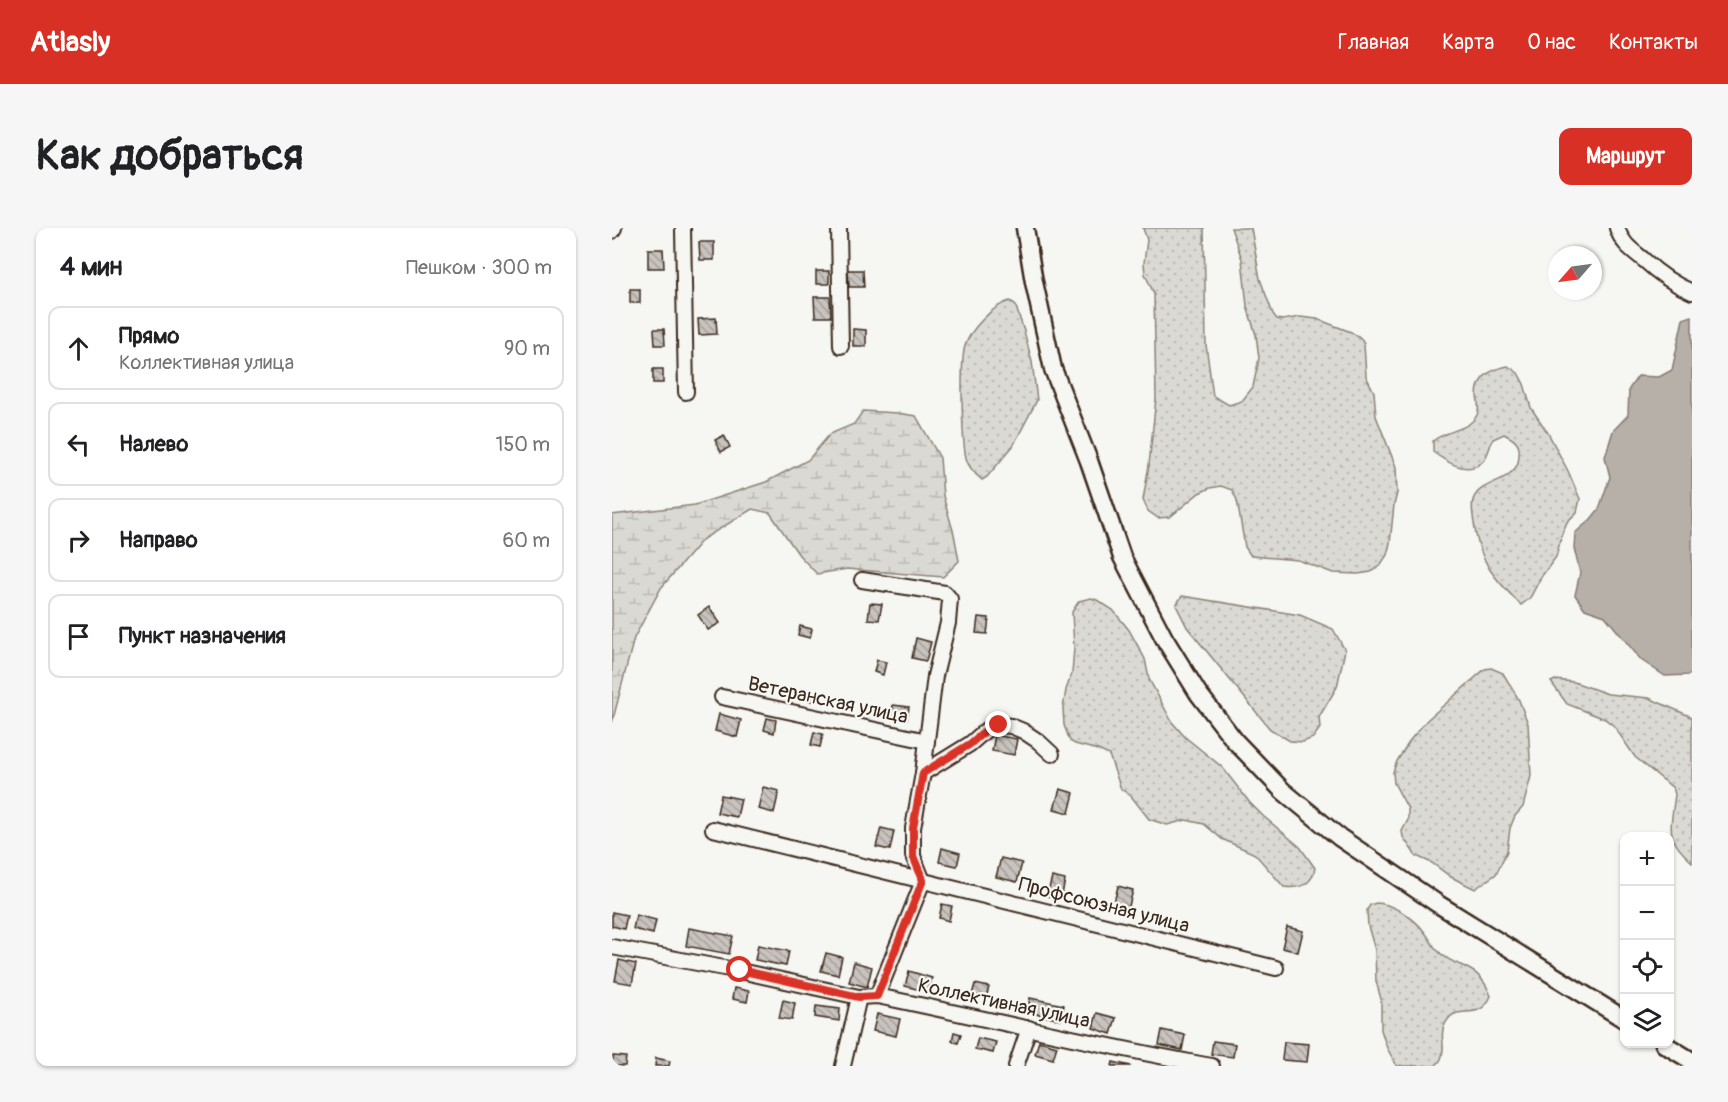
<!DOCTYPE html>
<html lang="ru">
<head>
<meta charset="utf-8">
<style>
  body { margin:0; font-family:Pangolin,sans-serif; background:#f6f6f6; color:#202124 }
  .controls { position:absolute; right:18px; bottom:18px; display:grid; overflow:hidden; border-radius:12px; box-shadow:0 2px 4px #0004 }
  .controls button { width:54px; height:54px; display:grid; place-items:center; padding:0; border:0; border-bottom:2px solid #e0e0e0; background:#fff; color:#202124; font:30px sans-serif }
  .compass { position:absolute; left:936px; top:18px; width:54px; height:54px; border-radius:50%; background:#fff; box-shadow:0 2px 4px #0004; rotate:242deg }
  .stop { position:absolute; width:18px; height:18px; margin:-14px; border:4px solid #d93025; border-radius:50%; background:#fff }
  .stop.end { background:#d93025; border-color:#fff; box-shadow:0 2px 6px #0008 }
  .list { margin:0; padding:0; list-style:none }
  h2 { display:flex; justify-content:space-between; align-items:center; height:78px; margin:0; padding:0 24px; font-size:26px }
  h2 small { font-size:20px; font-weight:400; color:#757577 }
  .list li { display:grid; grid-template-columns:39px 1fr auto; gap:18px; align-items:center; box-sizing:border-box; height:84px; margin:0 12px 12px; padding:0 12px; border:2px solid #e0e0e0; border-radius:12px }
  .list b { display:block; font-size:22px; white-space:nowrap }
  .list p { margin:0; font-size:20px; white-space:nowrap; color:#757577 }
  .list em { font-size:20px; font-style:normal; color:#757577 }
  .icon { flex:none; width:33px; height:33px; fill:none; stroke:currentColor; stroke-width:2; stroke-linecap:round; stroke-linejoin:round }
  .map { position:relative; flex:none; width:1080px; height:838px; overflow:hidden; border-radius:12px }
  header { display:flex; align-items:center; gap:36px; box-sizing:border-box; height:84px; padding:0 30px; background:#d93025; color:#fff }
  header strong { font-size:28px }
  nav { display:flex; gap:33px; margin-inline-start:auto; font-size:21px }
  .intro { display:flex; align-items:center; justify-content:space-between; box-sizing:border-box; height:144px; padding:0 36px }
  h1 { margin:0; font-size:42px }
  .button { padding:15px 27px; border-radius:12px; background:#d93025; color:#fff; font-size:21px; font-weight:700 }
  main { display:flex; gap:36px; padding:0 36px }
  aside { flex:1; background:#fff; border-radius:12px; box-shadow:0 2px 4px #0004 }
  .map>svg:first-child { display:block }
  .grass { fill:url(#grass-dots); stroke:#8a8278; stroke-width:1.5 }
  .wetland { fill:url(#wetland-marsh); stroke:#8a8278; stroke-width:1.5 }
  .water { fill:#b6b0a9; stroke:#857a71; stroke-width:1.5 }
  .building { fill:url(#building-back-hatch); stroke:#3b2a1e; stroke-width:1.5 }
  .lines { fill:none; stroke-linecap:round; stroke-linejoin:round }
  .minor-casing { stroke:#3b2a1e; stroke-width:18 }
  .major-casing { stroke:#3b2a1e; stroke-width:21 }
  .minor { stroke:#f6f6f2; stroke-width:14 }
  .major { stroke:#f6f6f2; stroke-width:16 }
  .route { stroke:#d93025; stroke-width:8 }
  .labels { text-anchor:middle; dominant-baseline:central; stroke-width:4.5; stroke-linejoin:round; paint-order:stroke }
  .street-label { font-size:20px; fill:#3b2a1e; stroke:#f6f6f2 }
</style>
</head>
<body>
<header>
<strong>Atlasly</strong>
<nav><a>Главная</a><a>Карта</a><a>О нас</a><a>Контакты</a></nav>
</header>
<div class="intro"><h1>Как добраться</h1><a class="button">Маршрут</a></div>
<main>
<aside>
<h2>4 мин<small>Пешком · 300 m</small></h2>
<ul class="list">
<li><svg class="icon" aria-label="ahead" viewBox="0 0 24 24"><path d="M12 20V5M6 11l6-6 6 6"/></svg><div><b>Прямо</b><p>Коллективная улица</p></div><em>90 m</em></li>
<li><svg class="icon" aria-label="left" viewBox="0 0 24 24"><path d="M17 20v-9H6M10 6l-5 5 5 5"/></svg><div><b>Налево</b></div><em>150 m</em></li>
<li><svg class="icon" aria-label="right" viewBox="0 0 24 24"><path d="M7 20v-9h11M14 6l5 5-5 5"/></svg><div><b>Направо</b></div><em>60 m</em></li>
<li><svg class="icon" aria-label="arrive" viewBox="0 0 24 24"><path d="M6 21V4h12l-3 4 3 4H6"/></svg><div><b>Пункт назначения</b></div></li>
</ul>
</aside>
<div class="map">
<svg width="1080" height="838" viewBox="0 0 1080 838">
  <defs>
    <pattern id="grass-dots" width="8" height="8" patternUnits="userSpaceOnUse" patternTransform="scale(1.5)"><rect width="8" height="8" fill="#dad9d3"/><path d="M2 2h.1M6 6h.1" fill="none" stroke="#bcbab5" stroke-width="1.8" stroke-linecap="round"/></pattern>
    <pattern id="wetland-marsh" width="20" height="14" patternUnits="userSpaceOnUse" patternTransform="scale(1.5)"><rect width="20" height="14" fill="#dad9d3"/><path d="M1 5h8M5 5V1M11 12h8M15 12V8" fill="none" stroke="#bcbab5"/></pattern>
    <pattern id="building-back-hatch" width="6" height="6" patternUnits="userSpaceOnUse" patternTransform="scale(1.5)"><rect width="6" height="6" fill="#c8c3be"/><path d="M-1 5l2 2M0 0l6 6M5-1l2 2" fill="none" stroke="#a49f9a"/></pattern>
  </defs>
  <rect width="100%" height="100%" fill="#f6f6f2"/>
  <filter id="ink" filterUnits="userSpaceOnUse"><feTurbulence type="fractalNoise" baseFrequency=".0167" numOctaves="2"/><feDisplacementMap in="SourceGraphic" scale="12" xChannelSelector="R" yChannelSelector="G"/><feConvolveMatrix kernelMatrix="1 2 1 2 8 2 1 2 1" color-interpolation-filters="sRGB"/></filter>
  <g filter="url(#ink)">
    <!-- grass -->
    <g class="grass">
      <path d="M531 0H592L594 117 601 168 617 177 630 173 641 159 647 130 644 107 635 78 630 31 619 0H639L648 51 661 86 665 91 670 92 688 89 705 91 739 104 749 111 752 116 754 148 762 164 764 188 784 239 785 265 782 277 778 315 775 327 769 336 759 344 746 346 721 345 686 332 639 328 633 319 625 272 620 262 609 258 598 260 587 265 558 289 546 290 536 283 531 272 537 237 544 170 542 66 533 46 532 35 535 12Z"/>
      <path d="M398 73 403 76 412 103 420 134 425 172 401 218 375 249 370 252C364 247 356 238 354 230 350 212 348 134 353 118 358 102 381 77 398 73Z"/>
      <path d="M896 138 906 145 912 156 919 180 936 205 956 243 968 271 965 284 955 294 950 306 944 329 929 349 918 370 909 377C882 350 867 334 862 295 861 288 859 279 861 272 867 254 894 255 904 239 906 236 907 230 907 226 909 215 900 210 892 206L881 211C878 217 876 228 871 233 856 249 833 233 821 224V213C833 202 857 203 865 187 868 181 866 174 865 168 865 149 879 141 896 138Z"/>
      <path d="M570 368 688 387 721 401 733 422 725 459 707 489 708 500 701 510 691 514 678 513 658 501 575 399 564 377Z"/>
      <path d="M479 370 485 372 501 382 517 402 533 431 537 451 560 494 573 509 610 539 638 575 651 588 688 619 703 640C700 658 687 661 672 659L643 626 610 611 592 596 574 592 555 597 537 591 519 568 509 561 497 527 486 522 463 516 458 513 452 497 451 480 454 462 460 445 462 420 460 384 467 373Z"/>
      <path d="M879 440 891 445 907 472 916 496 919 548 911 579 903 588 898 600 895 623 884 646 863 661 839 649 820 635 804 628 791 609 790 603 796 592V581L782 555 781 544 785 533 799 511 815 492 873 441Z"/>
      <path d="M943 452 962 454 996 466 1037 470 1080 489V634C1052 609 1059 601 1063 566L1061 560 1023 529 1002 498 993 491 955 476 939 454Z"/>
      <path d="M764 675C779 675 802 690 811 702 816 707 819 715 824 721 844 743 865 732 879 768 868 793 849 778 838 789 823 806 836 816 829 831 828 834 825 836 823 838H785L775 820 769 802V771L764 753 763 722 756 698 755 682 758 677Z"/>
    </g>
    <!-- wetland -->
    <path class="wetland" d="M251 183 285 185 304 188 328 230 331 268 342 306 347 333 331 349 235 341 205 346 187 327 158 285 140 281 91 311 49 360 22 410 0 495V287L83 277 154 254 196 232 218 206 242 196Z"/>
    <!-- water -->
    <path class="water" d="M1080 88V445L1077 447 1053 448 1029 432 993 388 973 381 963 367 968 345 962 320 963 305 979 291 987 281 998 249 993 229 1001 203 1016 187 1017 161 1026 148 1047 149 1060 142 1071 91Z"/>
    <!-- building -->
    <g class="building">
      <path d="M87 14H102V32H88Z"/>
      <path d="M36 21H51L52 40H36Z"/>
      <path d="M236 42H251L252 59H237Z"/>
      <rect x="204" y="43" width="13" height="13"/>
      <rect x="18" y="61" width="10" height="14"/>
      <path d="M202 69H218L219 89H203Z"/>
      <path d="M104 90 105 106 87 107 86 91Z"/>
      <path d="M42 101H52L53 117H43Z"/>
      <path d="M241 101 254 102V118H241Z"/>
      <rect x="41" y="141" width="10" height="14"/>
      <path d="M112 207 118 219 109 224 103 212Z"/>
      <path d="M258 375 270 376 267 392 256 391Z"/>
      <path d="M97 379 108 395 96 402 86 387Z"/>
      <path d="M366 389 377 390 375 406 364 405Z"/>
      <path d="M188 398 200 401 198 410 186 407Z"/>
      <path d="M304 410 319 414 314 433 300 430Z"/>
      <path d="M265 432 274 434 271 447 262 444Z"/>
      <path d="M189 461 202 464 200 473 187 470Z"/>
      <path d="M281 477 297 479 295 491 279 488Z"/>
      <path d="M107 486 129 492 125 509 103 503Z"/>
      <path d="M155 490 164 492 162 505 152 502Z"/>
      <path d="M202 504 211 506 208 519 199 517Z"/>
      <path d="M383 507 405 511 402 527 380 523Z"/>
      <path d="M151 559 167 563 162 585 146 581Z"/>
      <path d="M448 561 462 565 457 585 442 581Z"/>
      <path d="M109 567 129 571 125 589 105 585Z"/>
      <path d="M269 600 282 603 278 622 264 619Z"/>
      <path d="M330 620 348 625 345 638 327 634Z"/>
      <path d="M389 630 410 635 405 654 384 649Z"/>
      <path d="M440 649 453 652 449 671 435 668Z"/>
      <path d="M506 658 521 662 516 682 501 679Z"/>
      <path d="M330 676 340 678 337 693 327 690Z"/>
      <path d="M0 684 15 687 12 701 0 698Z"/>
      <path d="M24 687 44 692 41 706 21 701Z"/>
      <path d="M675 699 691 703 686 724 670 720Z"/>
      <path d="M77 700 121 708 117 726 74 718Z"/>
      <path d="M146 717 177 723 174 738 143 732Z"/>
      <path d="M214 725 230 729 226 747 209 743Z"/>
      <path d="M7 732 24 736 20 756 3 753Z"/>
      <path d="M242 734 260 739 255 759 237 754Z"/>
      <path d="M297 743 320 750 316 764 293 758Z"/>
      <path d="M363 756 377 759 374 770 360 767Z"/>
      <path d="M122 760 137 763 135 774 120 771Z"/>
      <path d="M418 770 452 777 449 792 415 784Z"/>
      <path d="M171 772 183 775 180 792 167 790Z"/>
      <path d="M204 778 228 781 227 793 203 789Z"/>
      <path d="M485 785 504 790 499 806 481 800Z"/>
      <path d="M265 786 288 791 284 808 261 803Z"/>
      <path d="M550 802 573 807 570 822 547 817Z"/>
      <path d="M342 804 349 806 346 815 340 813Z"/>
      <path d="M366 810 384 814 381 825 363 821Z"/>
      <path d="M427 813 445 818 441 831 423 826Z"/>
      <path d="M601 813 623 816 621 829 599 826Z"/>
      <path d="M672 814 697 816 695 834 670 832Z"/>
      <path d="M1 828 14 829 13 838H0Z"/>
      <path d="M44 830 58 833 57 838H43Z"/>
      <path d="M501 834 519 838H500Z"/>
    </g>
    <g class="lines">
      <!-- minor casing -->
      <g class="minor-casing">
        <g id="minor">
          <path d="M71 0 74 164"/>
          <path d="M227 0 229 118"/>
          <path d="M1005 0C1010 16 1020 22 1032 32 1047 46 1061 56 1080 64"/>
          <path d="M0 3 2 0"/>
          <path d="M250 352 333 365 338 371 336 395 323 448 311 545 301 600V628L311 653 265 768"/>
          <path d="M110 469 315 513"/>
          <path d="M311 545 358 516 374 502 387 497 399 498 411 503 426 513 440 526"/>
          <path d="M101 601 664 740"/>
          <path d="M0 719 128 743 247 769 265 768C377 791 488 818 600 838"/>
          <path d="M231 838 247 769"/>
          <path d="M404 838 417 800"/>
        </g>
      </g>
      <!-- major casing -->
      <g class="major-casing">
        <g id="major">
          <path d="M413 0 422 54 441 141 477 233 510 329 552 410 586 465 623 513 671 563 727 609 826 676 1012 791"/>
          <path d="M1052 816 1080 833"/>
        </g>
      </g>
      <!-- minor -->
      <use href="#minor" class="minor"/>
      <!-- major -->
      <use href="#major" class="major"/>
    </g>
  </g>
  <g class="lines" filter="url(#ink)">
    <!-- route -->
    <path class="route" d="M128 742 247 769 265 768 311 652 301 628V600L311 545 358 516 374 502 387 497"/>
  </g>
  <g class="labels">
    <!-- street labels -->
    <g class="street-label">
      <text transform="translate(216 472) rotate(12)">Ветеранская улица</text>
      <text transform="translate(492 677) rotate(14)">Профсоюзная улица</text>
      <text transform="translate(392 775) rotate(12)">Коллективная улица</text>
    </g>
  </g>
</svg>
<div class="controls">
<button>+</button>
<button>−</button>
<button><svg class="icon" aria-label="locate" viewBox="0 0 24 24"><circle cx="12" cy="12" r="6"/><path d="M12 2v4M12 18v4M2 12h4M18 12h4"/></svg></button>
<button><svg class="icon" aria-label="layers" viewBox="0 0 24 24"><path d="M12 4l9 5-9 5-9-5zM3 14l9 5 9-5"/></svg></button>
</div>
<svg class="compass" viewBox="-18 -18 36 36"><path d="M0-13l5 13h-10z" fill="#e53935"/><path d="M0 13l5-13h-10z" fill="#757577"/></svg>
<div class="stop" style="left:128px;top:742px"></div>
<div class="stop end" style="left:387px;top:497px"></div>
</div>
</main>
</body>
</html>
